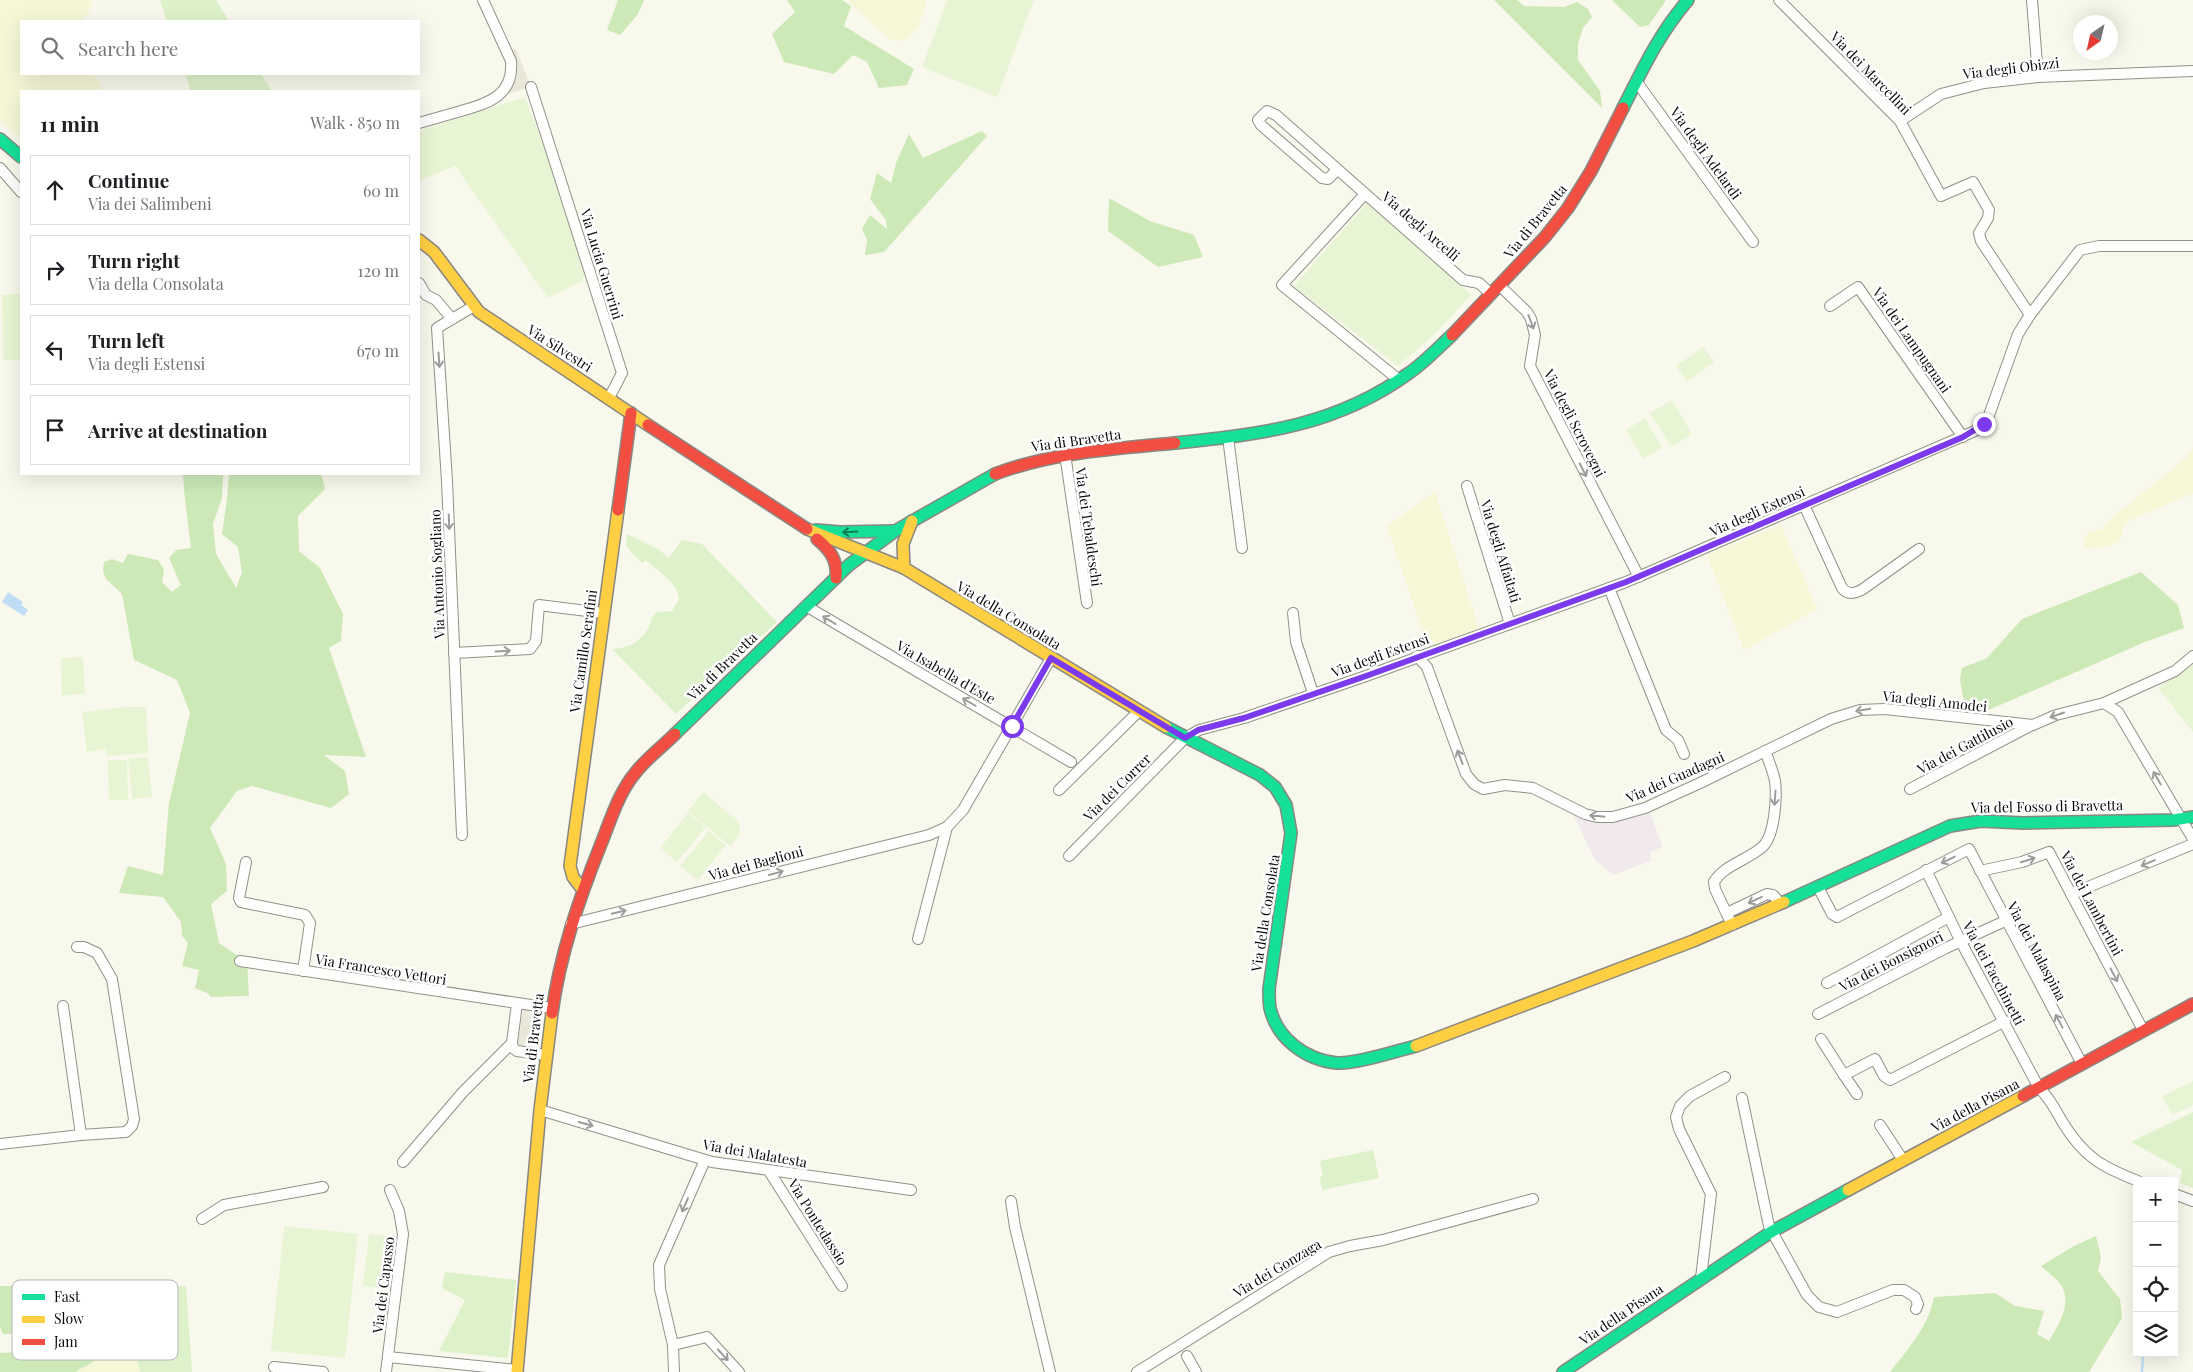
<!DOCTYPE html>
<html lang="en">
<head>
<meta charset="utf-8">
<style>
  body { margin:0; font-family:"Playfair Display",serif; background:#f6f6f6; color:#202124 }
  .controls { position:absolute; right:15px; bottom:15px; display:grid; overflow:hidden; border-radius:0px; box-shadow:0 5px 20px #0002 }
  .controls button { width:45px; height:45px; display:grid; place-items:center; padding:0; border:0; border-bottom:1px solid #e0e0e0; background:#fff; color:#202124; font:25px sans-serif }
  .compass { position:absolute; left:2073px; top:15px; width:45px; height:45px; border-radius:50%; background:#fff; box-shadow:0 5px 20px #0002; rotate:214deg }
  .stop { position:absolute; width:15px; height:15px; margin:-11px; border:4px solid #7c3aed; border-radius:50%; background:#fff }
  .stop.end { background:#7c3aed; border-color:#fff; box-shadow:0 1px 5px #0008 }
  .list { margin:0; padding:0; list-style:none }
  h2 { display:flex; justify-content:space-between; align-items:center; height:65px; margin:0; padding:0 20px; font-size:21px }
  h2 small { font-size:16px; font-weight:400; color:#757577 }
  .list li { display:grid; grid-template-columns:32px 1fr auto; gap:15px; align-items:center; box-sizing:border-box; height:70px; margin:0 10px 10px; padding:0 10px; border:1px solid #e0e0e0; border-radius:0px }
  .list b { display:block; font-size:19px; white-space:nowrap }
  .list p { margin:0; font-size:16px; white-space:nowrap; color:#757577 }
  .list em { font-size:16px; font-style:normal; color:#757577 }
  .icon { flex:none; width:28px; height:28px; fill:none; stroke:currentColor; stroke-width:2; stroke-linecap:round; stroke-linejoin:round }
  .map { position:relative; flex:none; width:2193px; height:1372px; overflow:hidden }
  .search { position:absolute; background:#fff; box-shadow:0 5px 20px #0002; left:20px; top:20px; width:400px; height:55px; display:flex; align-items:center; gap:12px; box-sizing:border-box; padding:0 18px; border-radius:0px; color:#757577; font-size:19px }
  .panel { position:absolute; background:#fff; box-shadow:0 5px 20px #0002; left:20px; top:90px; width:400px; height:385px; border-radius:0px }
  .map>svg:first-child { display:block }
  .industrial { fill:#f1e9eb }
  .farmland { fill:#f6f7d7 }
  .green { fill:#ddf1ca }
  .forest { fill:#cce9b7 }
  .pitch { fill:#e8f5d4 }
  .plaza { fill:#e9e7d7 }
  .water { fill:#c0ddf6 }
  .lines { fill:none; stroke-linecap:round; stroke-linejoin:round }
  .stream { stroke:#c0ddf6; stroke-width:2.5 }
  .street-casing { stroke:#91918b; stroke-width:12 }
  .fast-casing { stroke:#888782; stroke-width:14 }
  .slow-casing { stroke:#888782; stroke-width:14 }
  .jam-casing { stroke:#888782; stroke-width:14 }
  .street { stroke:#fefefc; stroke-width:10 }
  .fast { stroke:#16e098; stroke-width:11 }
  .slow { stroke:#ffcf43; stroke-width:11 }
  .jam { stroke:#f24e42; stroke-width:11 }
  .oneway { stroke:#9c9c9b }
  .oneway2 { stroke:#107f58 }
  .route { stroke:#7c3aed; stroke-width:6 }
  .labels { text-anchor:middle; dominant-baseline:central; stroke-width:5; stroke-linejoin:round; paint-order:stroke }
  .street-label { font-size:14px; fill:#090909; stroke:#fff }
  .key { fill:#fff; stroke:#b5b5b5; stroke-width:1 }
  .key-label { font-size:14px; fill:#090909 }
</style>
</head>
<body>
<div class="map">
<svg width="2193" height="1372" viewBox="0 0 2193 1372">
  <rect width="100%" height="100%" fill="#f9f8ec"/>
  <!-- industrial -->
  <path class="industrial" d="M1649 811 1663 847 1650 852 1652 860 1614 875 1595 860 1573 814 1601 821Z"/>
  <!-- farmland -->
  <g class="farmland">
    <path d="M0 0H92L89 13 79 21H21V74H93L100 83 102 91H21V139L0 121Z"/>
    <path d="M847 0H927L918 28 908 38 901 41 889 39Z"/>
    <path d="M2193 447V493L2126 522 2119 542 2103 547 2086 549 2083 542 2088 532 2101 530 2113 517 2185 459Z"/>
    <path d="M1435 492 1479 629 1428 647 1387 526Z"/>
    <path d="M1781 525 1817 609 1744 650 1707 555Z"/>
    <path d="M132 1340 140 1372H75L100 1358Z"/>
  </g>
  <!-- green -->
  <g class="green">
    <path d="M160 0H216L229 21H167Z"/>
    <path d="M185 74H261L272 91H191Z"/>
    <path d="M627 534 658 549 669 558 682 540 702 544 777 622 676 714 612 649C629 648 641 642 649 627 651 622 652 616 656 612L672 611 679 599C678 582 655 569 646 560L642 563 626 546Z"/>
    <path d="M2193 1112V1188L2180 1183 2182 1170 2131 1142Z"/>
    <path d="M1373 1150 1379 1178 1322 1190 1320 1177 1323 1176 1320 1161Z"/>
    <path d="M445 1272 516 1280 508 1358 439 1351 465 1300 442 1288Z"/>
    <path d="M26 1286H186L192 1372H140L132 1340 100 1358 97 1340 64 1318Z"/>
  </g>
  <!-- forest -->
  <g class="forest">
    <path d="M618 0H644L638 14 620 35 607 30Z"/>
    <path d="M787 0H842L851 6 844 26 914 69 907 85 879 88 867 62 853 55 834 74 784 62 772 34 795 12Z"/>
    <path d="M1494 0H1517L1524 6 1564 7 1577 2 1588 9 1592 17 1583 28 1578 44V60L1600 91 1602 108Z"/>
    <path d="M1612 0H1666L1649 25 1640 27Z"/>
    <path d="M982 131 987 136 884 252 865 255 867 240 862 229 870 215 887 229 886 220 870 199 877 173 891 183 896 163 909 134 923 158Z"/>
    <path d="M1109 198 1150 221 1194 235 1203 257 1158 267 1108 231Z"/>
    <path d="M183 474H223L222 498 213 524 216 554 236 588 242 573 238 547 222 534 227 499 229 474H321L325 489 298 516 299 551 320 568 343 614 341 641 329 648 366 757 324 755 345 771 349 794 331 808 252 786 237 791 210 828 226 864 227 891 211 904 219 943 247 962 249 996 210 997 209 994 195 988 199 970 182 966 188 943 182 936 181 922 163 897 119 893 128 866 163 875 169 803 190 713 177 680 134 660 122 594 106 579 103 571 104 562 112 559 123 563 128 554 158 560 164 570 162 582 172 592 181 585 169 558 176 550 191 548 185 500Z"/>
    <path d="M2141 572 2178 605 2184 628 2145 642 1991 709 1966 713 1960 680 1962 668 1987 658 2022 619Z"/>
    <path d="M2096 1236 2101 1258 2098 1271 2120 1299 2122 1318 2089 1372H1890C1908 1349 1929 1326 1934 1297L1995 1293 2015 1306 2044 1311 2037 1334 2049 1341C2058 1325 2073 1303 2061 1285 2057 1278 2047 1272 2041 1266L2074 1246Z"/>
    <path d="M0 1286H26L64 1318 97 1340 100 1358 75 1372H0V1353L34 1351 33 1327 16 1326 12 1334H3L0 1327Z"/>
  </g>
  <!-- pitch -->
  <g class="pitch">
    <path d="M947 0H1034L997 97 922 67Z"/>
    <path d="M525 97 553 171 585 273 582 281 548 298 455 166 419 181V131Z"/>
    <path d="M1367 203 1471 295 1435 334 1398 366 1294 286Z"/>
    <path d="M21 294V360H3L2 295Z"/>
    <path d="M1703 347 1714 362 1687 381 1676 366Z"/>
    <path d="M1672 400 1692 434 1671 447 1650 413Z"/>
    <path d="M1645 418 1662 448 1643 459 1626 430Z"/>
    <path d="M83 657 85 694 62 695 61 658Z"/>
    <path d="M2193 660V732L2158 688Z"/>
    <path d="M124 707H146L148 753 107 756 106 749 87 752 82 712Z"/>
    <path d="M148 757 152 797 132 799 128 759Z"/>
    <path d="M108 760H127L128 800H109Z"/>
    <path d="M703 792 739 822 740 835 730 846 688 811Z"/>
    <path d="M688 813 706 827 677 862 660 848Z"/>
    <path d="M709 831 726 845 698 880 680 866Z"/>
    <path d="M2193 1081V1105L2172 1115 2162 1096Z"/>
    <path d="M284 1226 358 1234 345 1358 271 1351Z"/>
    <path d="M369 1234 391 1236 386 1288 363 1286Z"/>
  </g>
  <!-- plaza -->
  <g class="plaza">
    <path d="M516 49 531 87 495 98 508 83 509 53Z"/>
    <path d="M523 1009 530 1010 527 1015 536 1016 541 1011 537 1037H530L529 1046 518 1045Z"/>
  </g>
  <!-- water -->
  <path class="water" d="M8 592 23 602 21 605 28 610 24 616 2 602Z"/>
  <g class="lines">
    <!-- stream -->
    <path class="stream" d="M2142 1372 2143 1353"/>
    <!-- street casing -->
    <g class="street-casing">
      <g id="street">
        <path d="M1779 0 1900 121 1941 196 1973 182 1989 210 1988 218 1979 233 1981 241 2030 315"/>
        <path d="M2032 0 2038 77"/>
        <path d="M1636 81 1753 242"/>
        <path d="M531 87 622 373 609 398"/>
        <path d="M1900 121 1941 94 1984 83 2038 77 2193 71"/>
        <path d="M419 123C433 119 447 115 461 111 488 103 514 96 511 61L483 0"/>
        <path d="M0 168 21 192"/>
        <path d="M1337 170 1328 179 1322 178 1261 125 1258 120 1267 111 1276 115 1463 280 1479 283 1491 294"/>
        <path d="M1365 194 1282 285 1399 380"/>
        <path d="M419 283 426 295 436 300 452 319"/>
        <path d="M1499 285 1527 312 1531 319 1535 335 1530 366 1639 577"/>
        <path d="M1830 306 1858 287 1963 437"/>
        <path d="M1228 437 1242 548"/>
        <path d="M1065 454 1087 603"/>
        <path d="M1467 486 1510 624"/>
        <path d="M1804 505 1842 588C1848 596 1856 593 1863 589L1919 549"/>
        <path d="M1609 588 1666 730 1678 740 1684 754"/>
        <path d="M806 606 1071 762"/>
        <path d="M1293 613 1296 642 1313 693"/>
        <path d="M454 653 530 649 536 641 539 605 603 613"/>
        <path d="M1417 656 1427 667 1466 774 1474 784 1483 789 1505 785 1533 788 1585 814 1597 817H1613L1645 808 1700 783 1831 719 1860 710 1885 709 2033 725 2056 715 2104 703 2175 671 2193 656"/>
        <path d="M2104 703 2118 712 2193 839"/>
        <path d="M1910 789 2032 725"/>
        <path d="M1059 790 1139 711"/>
        <path d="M462 835 447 481 437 328 474 306"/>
        <path d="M1069 856 1185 738 1199 730 1244 718 1366 676 1626 582 1975 431 1988 418 2018 334 2030 315 2080 250 2099 246H2193"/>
        <path d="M246 862 239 898 241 902 305 915 310 923 303 971"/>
        <path d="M1926 870 1961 942 2039 1088C2050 1098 2056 1111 2063 1123 2084 1157 2102 1167 2138 1181"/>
        <path d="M1980 871 2022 862 2049 852 2143 1030"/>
        <path d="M1818 887 1832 914 1837 917 1969 849 2082 1064"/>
        <path d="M2071 894 2193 844"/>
        <path d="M1727 913 1767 894 1773 895 1780 903"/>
        <path d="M571 924 929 835 947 827"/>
        <path d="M1732 925 1715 889 1714 882C1723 866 1747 860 1761 848 1775 838 1777 797 1775 781 1773 771 1769 761 1765 751"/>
        <path d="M918 939 947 827 963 810 1051 658"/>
        <path d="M240 961 517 1003"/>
        <path d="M1827 983 1949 917"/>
        <path d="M63 1006 81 1135"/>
        <path d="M1818 1014 1946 948 2005 921"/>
        <path d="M1821 1039 1844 1075 1875 1059 1884 1076 1890 1080 2005 1021"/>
        <path d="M546 1055 517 1051 513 1048 512 1043 517 1003 552 1008"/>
        <path d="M1844 1075 1857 1094"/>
        <path d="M1742 1098 1769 1226 1807 1295 1819 1307 1837 1312 1893 1290H1904L1915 1297 1918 1304 1916 1309"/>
        <path d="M540 1110 712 1162 911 1190"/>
        <path d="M1880 1125 1903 1160"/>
        <path d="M0 1144 81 1135 126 1132 132 1126 134 1119 112 979 97 953 84 947H77"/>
        <path d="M403 1162 463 1092 512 1043"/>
        <path d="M769 1171 842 1286"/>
        <path d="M2174 1194 2193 1201"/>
        <path d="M1011 1201 1015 1227 1050 1372"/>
        <path d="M202 1219 224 1205 323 1187"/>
        <path d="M1701 1278 1711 1194 1679 1129 1676 1117 1680 1106 1690 1096 1725 1077"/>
        <path d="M673 1345 707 1337 739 1372"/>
        <path d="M1187 1356 1196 1372"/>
        <path d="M388 1357 517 1370"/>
        <path d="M274 1367 323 1372"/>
        <path d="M386 1372 403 1234 399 1211 390 1190"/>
        <path d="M674 1372 673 1345 660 1289 659 1265 705 1160"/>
        <path d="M1137 1372 1329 1252 1350 1246 1383 1240 1533 1199"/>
      </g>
    </g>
    <!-- fast casing -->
    <g class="fast-casing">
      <g id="fast">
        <path d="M1623 108C1643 68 1659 34 1688 0"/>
        <path d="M0 139 21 157"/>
        <path d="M1175 443C1262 434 1336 426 1409 373 1424 363 1438 348 1452 335"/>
        <path d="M816 530 840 532 894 531"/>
        <path d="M1166 727 1260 775 1275 787 1286 805 1291 833 1269 989C1269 995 1269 1002 1270 1008 1277 1039 1306 1060 1337 1063 1357 1064 1396 1051 1416 1046"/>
        <path d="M675 734 849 565 895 531 995 474"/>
        <path d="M1784 902 1950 826 1981 821 2023 823 2173 820 2193 817"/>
        <path d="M1563 1372 1771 1232 1848 1190"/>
      </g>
    </g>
    <!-- slow casing -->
    <g class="slow-casing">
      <g id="slow">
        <path d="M419 240 434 252 479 312 648 425"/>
        <path d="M807 529 904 568 1166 727"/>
        <path d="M904 568 903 544 912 521"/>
        <path d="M583 890 573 877 570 866 618 510"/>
        <path d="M1416 1046 1693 941 1784 902"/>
        <path d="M1848 1190 2023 1096"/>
        <path d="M517 1372 540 1110 552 1013"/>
      </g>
    </g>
    <!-- jam casing -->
    <g class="jam-casing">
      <g id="jam">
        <path d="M1452 335 1545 237 1568 208 1591 171 1623 108"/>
        <path d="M648 425 807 529"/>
        <path d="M995 474C1053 452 1114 449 1175 443"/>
        <path d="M618 510 631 413"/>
        <path d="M817 539C830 550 838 560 836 578"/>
        <path d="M552 1013C560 954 579 899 601 844 611 819 619 792 636 772 647 758 662 747 675 734"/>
        <path d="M2023 1096 2193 1004"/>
      </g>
    </g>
    <!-- street -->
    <use href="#street" class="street"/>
    <!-- fast -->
    <use href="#fast" class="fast"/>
    <!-- slow -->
    <use href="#slow" class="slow"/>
    <!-- jam -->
    <use href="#jam" class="jam"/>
  </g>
  <!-- one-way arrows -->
  <defs><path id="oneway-shaft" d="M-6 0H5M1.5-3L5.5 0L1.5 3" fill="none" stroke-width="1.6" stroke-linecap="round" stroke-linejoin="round" transform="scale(1.25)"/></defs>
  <g class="oneway">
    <use href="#oneway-shaft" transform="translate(1531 322) rotate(69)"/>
    <use href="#oneway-shaft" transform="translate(439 360) rotate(86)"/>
    <use href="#oneway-shaft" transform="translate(1583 470) rotate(63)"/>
    <use href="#oneway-shaft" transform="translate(449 522) rotate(88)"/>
    <use href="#oneway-shaft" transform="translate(829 620) rotate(-149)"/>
    <use href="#oneway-shaft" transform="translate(503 651) rotate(-3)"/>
    <use href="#oneway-shaft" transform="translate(969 702) rotate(-150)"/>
    <use href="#oneway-shaft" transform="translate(1863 710) rotate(170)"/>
    <use href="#oneway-shaft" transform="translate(2057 715) rotate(161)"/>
    <use href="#oneway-shaft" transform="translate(1460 757) rotate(-111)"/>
    <use href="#oneway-shaft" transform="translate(2157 778) rotate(-120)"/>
    <use href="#oneway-shaft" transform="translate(1775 798) rotate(94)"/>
    <use href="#oneway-shaft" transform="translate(1597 816) rotate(-174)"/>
    <use href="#oneway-shaft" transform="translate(1948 860) rotate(154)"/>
    <use href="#oneway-shaft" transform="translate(2028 860) rotate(-17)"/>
    <use href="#oneway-shaft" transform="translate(2148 863) rotate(157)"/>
    <use href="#oneway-shaft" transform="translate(776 873) rotate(-15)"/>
    <use href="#oneway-shaft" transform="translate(1755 900) rotate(155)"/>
    <use href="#oneway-shaft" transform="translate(619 912) rotate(-14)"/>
    <use href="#oneway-shaft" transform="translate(2114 975) rotate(62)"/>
    <use href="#oneway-shaft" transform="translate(2059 1021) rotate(-118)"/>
    <use href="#oneway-shaft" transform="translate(586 1124) rotate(16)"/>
    <use href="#oneway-shaft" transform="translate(685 1205) rotate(114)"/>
    <use href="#oneway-shaft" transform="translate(723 1355) rotate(47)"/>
  </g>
  <use class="oneway2" href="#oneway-shaft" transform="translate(850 532) rotate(177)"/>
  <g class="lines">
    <!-- route -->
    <path class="route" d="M1012 726 1051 658 1185 738 1198 730 1244 718 1366 676 1626 582 1963 437 1984 424"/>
  </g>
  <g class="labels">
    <!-- street labels -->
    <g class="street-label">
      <text transform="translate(2011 68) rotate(-7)">Via degli Obizzi</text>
      <text transform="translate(1871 73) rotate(46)">Via dei Marcellini</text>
      <text transform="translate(1706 153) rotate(54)">Via degli Adelardi</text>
      <text transform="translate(1535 221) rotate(-51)">Via di Bravetta</text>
      <text transform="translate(1421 226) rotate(41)">Via degli Arcelli</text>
      <text transform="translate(602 264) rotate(73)">Via Lucia Guerrini</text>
      <text transform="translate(1912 340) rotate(55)">Via dei Lampugnani</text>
      <text transform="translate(560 348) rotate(33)">Via Silvestri</text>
      <text transform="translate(1575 423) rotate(63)">Via degli Scrovegni</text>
      <text transform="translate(1076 440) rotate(-8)">Via di Bravetta</text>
      <text transform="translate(1757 511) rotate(-24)">Via degli Estensi</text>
      <text transform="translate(1089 527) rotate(82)">Via dei Tebaldeschi</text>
      <text transform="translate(1501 551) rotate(73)">Via degli Affaitati</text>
      <text transform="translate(437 574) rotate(-92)">Via Antonio Sogliano</text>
      <text transform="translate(1009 615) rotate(31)">Via della Consolata</text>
      <text transform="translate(583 651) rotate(-82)">Via Camillo Serafini</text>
      <text transform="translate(1380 655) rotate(-20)">Via degli Estensi</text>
      <text transform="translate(722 666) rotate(-44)">Via di Bravetta</text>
      <text transform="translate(946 672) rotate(30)">Via Isabella d'Este</text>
      <text transform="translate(1935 701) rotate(6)">Via degli Amodei</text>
      <text transform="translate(1965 745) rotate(-28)">Via dei Gattilusio</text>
      <text transform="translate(1675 777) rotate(-24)">Via dei Guadagni</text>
      <text transform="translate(1117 787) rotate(-45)">Via dei Correr</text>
      <text transform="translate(2047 806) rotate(-1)">Via del Fosso di Bravetta</text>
      <text transform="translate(756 863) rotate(-15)">Via dei Baglioni</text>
      <text transform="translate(2092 903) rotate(62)">Via dei Lambertini</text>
      <text transform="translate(1265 913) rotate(-81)">Via della Consolata</text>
      <text transform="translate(2037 951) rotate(62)">Via dei Malaspina</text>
      <text transform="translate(1891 961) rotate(-27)">Via dei Bonsignori</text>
      <text transform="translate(381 969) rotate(9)">Via Francesco Vettori</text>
      <text transform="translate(1994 973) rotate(62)">Via dei Facchinetti</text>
      <text transform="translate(533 1038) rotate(-83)">Via di Bravetta</text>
      <text transform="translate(1975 1105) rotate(-28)">Via della Pisana</text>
      <text transform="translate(755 1153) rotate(10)">Via dei Malatesta</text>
      <text transform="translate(818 1222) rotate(58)">Via Pontedassio</text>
      <text transform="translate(1277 1268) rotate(-31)">Via dei Gonzaga</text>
      <text transform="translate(383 1285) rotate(-83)">Via dei Capasso</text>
      <text transform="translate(1621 1314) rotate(-34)">Via della Pisana</text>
    </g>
  </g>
  <!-- legend -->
  <rect x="12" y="1280" width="166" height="80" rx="8" class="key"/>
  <rect x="22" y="1294" width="23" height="6" fill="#16e098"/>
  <rect x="22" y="1316" width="23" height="7" fill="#ffcf43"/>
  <rect x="22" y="1339" width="23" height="6" fill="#f24e42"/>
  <g class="key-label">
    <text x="54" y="1302">Fast</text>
    <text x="54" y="1324">Slow</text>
    <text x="54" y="1347">Jam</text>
  </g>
</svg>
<div class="controls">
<button>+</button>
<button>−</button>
<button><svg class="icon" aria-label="locate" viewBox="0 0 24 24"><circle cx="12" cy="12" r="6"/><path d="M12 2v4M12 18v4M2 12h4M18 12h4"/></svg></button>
<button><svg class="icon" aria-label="layers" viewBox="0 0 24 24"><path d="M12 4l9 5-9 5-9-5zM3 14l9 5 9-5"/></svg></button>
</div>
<svg class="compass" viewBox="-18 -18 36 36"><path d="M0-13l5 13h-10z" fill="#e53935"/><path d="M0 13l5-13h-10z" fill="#757577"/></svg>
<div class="stop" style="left:1012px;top:726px"></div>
<div class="stop end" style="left:1984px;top:424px"></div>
<div class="search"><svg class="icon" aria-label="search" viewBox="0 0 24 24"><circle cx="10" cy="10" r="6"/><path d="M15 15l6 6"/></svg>Search here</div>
<section class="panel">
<h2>11 min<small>Walk · 850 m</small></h2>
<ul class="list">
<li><svg class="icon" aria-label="ahead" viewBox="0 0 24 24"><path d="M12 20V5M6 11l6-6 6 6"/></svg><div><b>Continue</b><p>Via dei Salimbeni</p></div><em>60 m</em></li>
<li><svg class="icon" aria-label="right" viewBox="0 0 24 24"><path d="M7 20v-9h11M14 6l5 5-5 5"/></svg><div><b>Turn right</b><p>Via della Consolata</p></div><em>120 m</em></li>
<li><svg class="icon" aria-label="left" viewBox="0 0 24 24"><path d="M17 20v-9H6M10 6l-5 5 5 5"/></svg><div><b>Turn left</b><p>Via degli Estensi</p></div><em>670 m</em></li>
<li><svg class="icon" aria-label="arrive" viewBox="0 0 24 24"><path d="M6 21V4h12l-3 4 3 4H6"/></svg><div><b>Arrive at destination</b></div></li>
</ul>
</section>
</div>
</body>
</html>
